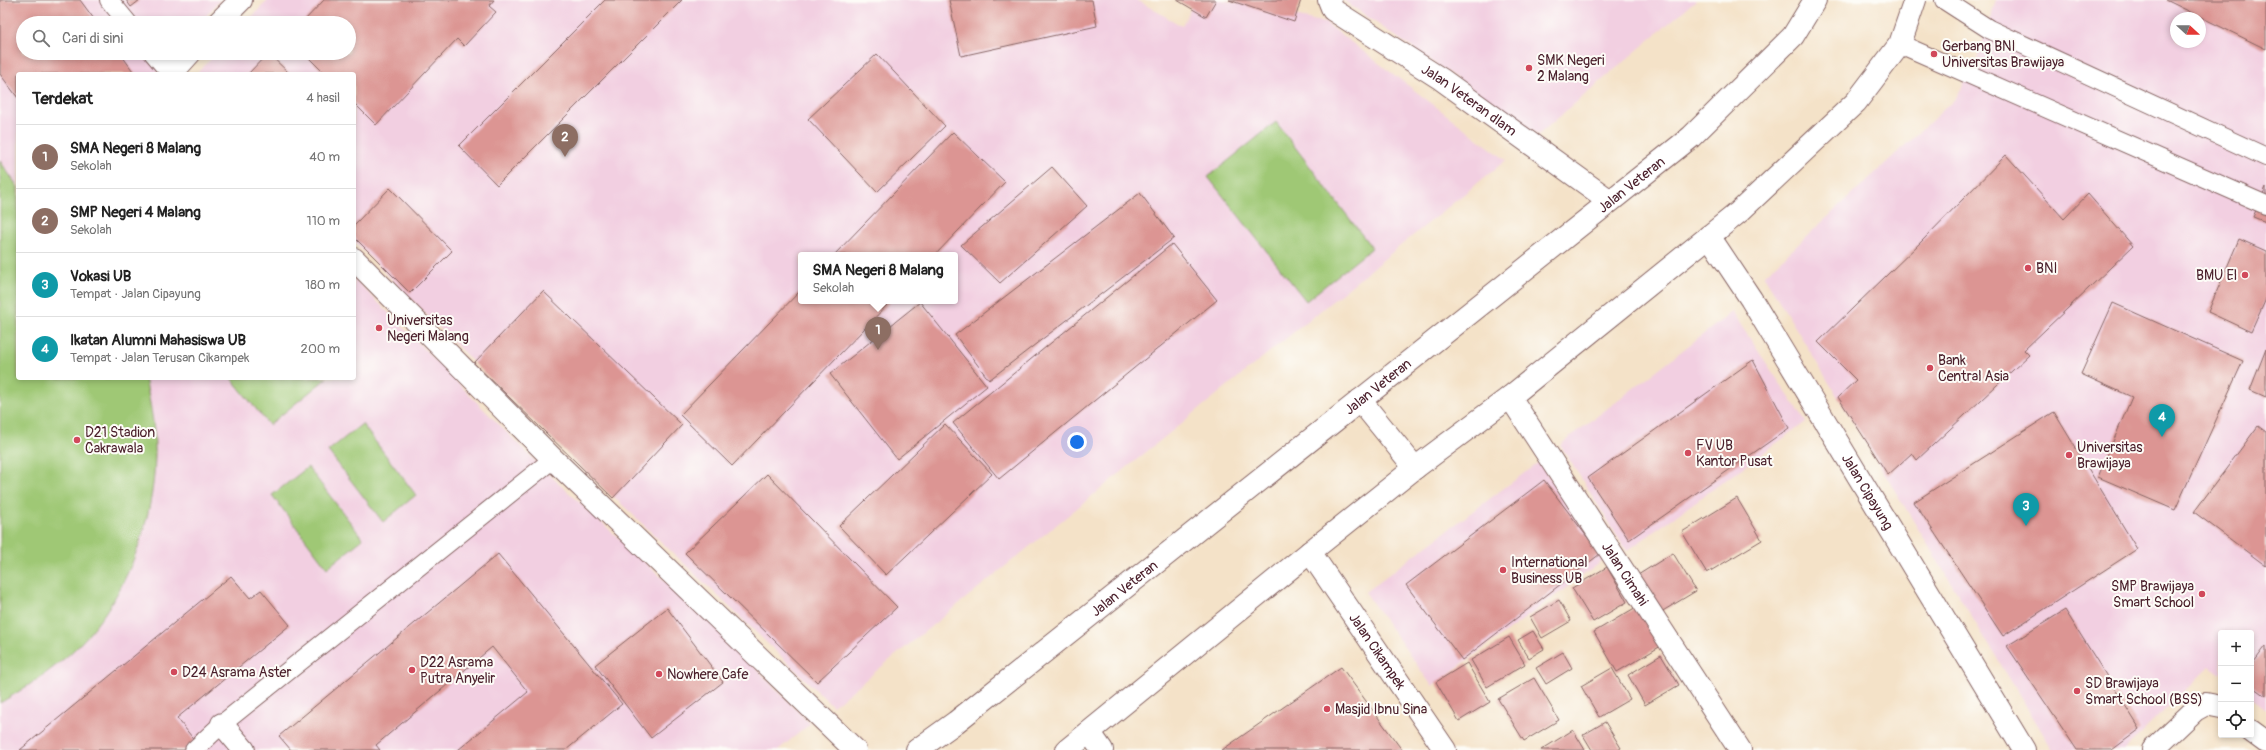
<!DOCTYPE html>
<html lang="id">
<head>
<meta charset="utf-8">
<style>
  body { margin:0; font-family:Pangolin,sans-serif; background:#f2f2f2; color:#222 }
  .controls { position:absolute; right:12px; bottom:12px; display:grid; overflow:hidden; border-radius:4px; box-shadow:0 2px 6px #0003 }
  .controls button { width:36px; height:36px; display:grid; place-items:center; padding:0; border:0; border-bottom:1px solid #e0e0e0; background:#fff; color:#222; font:20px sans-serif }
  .compass { position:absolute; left:2170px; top:12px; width:36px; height:36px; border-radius:50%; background:#fff; box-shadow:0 2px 6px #0003; rotate:111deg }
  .you { position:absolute; left:1077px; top:442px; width:14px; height:14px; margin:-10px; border:3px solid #fff; border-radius:50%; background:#1a73e8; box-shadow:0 0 0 6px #1a73e833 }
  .badge { display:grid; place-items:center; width:26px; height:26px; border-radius:50%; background:#d93025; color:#fff; font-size:13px; font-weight:700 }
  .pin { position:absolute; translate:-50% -33px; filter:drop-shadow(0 1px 2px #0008) }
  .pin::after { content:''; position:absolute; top:21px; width:14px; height:12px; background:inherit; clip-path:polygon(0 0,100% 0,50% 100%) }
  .popup { position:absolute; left:798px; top:252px; width:160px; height:52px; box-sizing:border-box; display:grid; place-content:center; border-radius:4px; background:#fff; filter:drop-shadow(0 1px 3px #0005); font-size:13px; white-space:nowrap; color:#767676 }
  .popup b { font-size:15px; color:#222 }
  .popup::after { content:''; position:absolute; left:50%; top:100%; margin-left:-8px; border:8px solid transparent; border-top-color:#fff }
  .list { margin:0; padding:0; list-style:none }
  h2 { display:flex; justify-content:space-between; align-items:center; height:52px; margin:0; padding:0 16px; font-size:17px }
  h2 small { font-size:13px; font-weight:400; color:#767676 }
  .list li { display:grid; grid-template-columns:26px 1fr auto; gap:12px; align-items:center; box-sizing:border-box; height:64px; padding:0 16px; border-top:1px solid #e0e0e0 }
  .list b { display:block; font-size:15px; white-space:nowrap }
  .list p { margin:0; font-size:13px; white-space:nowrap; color:#767676 }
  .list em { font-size:13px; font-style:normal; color:#767676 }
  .icon { flex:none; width:22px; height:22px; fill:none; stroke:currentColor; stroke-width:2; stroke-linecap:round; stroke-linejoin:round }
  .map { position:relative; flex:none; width:2266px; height:750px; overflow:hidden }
  .search { position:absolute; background:#fff; box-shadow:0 2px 6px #0003; left:16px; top:16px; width:340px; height:44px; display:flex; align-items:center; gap:10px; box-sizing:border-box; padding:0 14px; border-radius:22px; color:#767676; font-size:15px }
  .panel { position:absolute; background:#fff; box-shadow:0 2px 6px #0003; left:16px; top:72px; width:340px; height:308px; border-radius:4px }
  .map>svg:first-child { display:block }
  .built { fill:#f2cfe1; fill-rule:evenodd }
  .green { fill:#9fc874; stroke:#747450 }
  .building { fill:#dc9593 }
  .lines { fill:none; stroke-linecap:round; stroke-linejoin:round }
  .lane-casing { stroke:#866362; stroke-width:20 }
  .street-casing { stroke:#866362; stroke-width:24 }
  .primary-casing { stroke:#866362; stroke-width:24 }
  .lane { stroke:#fff; stroke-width:18 }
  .street { stroke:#fff; stroke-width:22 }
  .primary { stroke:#fff; stroke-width:22 }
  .poi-dot { fill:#d1495b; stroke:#fdfcf7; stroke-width:1.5 }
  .labels { text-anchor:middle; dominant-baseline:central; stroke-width:4; stroke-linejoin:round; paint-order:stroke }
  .poi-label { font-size:14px; fill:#4a1f2b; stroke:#fdfcf7; text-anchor:start }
  .street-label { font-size:14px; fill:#4a1f2b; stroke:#fdfcf7 }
</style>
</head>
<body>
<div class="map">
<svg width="2266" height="750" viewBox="0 0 2266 750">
  <rect width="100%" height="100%" fill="#fdfcf7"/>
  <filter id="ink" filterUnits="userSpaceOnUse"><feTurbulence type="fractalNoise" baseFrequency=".025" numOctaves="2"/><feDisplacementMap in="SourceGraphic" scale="8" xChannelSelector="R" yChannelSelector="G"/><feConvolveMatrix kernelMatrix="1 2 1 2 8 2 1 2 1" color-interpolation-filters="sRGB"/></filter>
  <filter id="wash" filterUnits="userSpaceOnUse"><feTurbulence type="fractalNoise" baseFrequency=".012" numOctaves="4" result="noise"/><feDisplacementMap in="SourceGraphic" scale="16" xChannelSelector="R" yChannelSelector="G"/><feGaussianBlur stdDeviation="0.9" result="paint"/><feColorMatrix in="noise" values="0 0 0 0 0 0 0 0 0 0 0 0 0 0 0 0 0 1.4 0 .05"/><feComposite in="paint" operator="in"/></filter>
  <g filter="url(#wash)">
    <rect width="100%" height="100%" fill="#f4e2c8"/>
    <!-- built -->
    <g class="built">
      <path d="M0 0H220L200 23H23V53H173L155 74H18V378H354V278L542 468 718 629 810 724 778 750H0Z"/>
      <path d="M268 0H1137L1182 26 1195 0H1222L1326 23 1506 160 833 706 474 363 354 241V74H196L217 53H349V23H246ZM801 255H955V301H801Z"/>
      <path d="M1343 0H1696L1538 135Z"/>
      <path d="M1996 0H2266V710L2251 698V633H2221V674L2210 666 2124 750H2053L1764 276 1956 98 1976 62ZM2176 18H2200V42H2176Z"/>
      <path d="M1732 312 1806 422 1627 551 1560 445Z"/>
      <path d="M1539 462 1607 558 1432 686 1365 592Z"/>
    </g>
    <!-- green -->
    <g class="green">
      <path d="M1276 122 1372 248 1306 301 1208 177Z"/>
      <path d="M0 161 18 187V378H145C150 403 156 430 155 456 154 524 125 600 76 648 53 670 27 687 0 703Z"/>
      <path d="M231 378H327L269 425Z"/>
      <path d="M362 424 416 495 383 522 328 451Z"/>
      <path d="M308 467 363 539 327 568 272 495Z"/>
    </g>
    <g id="blocks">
      <!-- building -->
      <g class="building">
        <path d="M0 0H80L97 23H23V53H120L135 74H18V98L0 74Z"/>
        <path d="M126 0H140L131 7Z"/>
        <path d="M324 0H494L489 6 496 12 464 46 457 39 376 125 354 103V74H325L304 53H349V23H302Z"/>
        <path d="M605 0H682L497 185 459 146Z"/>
        <path d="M949 0H1092L1097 26 961 56Z"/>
        <path d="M1177 0H1216L1206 17Z"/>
        <path d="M1229 0H1301L1294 22Z"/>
        <path d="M2166 0H2266V49Z"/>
        <path d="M268 53 290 74H248Z"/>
        <path d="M877 54 945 126 877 192 808 119Z"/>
        <path d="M953 132 1005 182 935 255H834Z"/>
        <path d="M2006 155 2064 219 2088 194 2133 246 2024 350 2029 355 1917 460 1912 453 1888 475 1838 397 1856 380 1818 342 1922 241Z"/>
        <path d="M1052 167 1087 206 1000 283 961 245Z"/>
        <path d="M2266 187V222L2253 217Z"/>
        <path d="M390 188 452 251 410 293 354 237V225Z"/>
        <path d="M1140 193 1174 238 989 380 955 335Z"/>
        <path d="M2239 239 2266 251V299L2251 332 2208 312Z"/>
        <path d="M1172 244 1217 300 999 479 953 423Z"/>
        <path d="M801 290V301H891L732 466 680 415Z"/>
        <path d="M543 291 682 425 613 498 474 363Z"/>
        <path d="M920 302 987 386 897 459 830 374Z"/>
        <path d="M2113 303 2243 361 2175 510 2098 477 2132 397 2081 374Z"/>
        <path d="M2266 349V397L2250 390Z"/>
        <path d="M1753 360 1789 428 1629 540 1588 478Z"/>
        <path d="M2054 412 2137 549 2003 636 1914 502Z"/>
        <path d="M945 424 992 474 886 575 839 526Z"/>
        <path d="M2258 426 2266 432V566L2194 512Z"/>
        <path d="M767 474 897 607 817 682 685 553Z"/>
        <path d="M1544 480 1600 554 1462 660 1406 585Z"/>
        <path d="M1737 498 1762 540 1707 573 1682 532Z"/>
        <path d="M1673 553 1696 591 1661 612 1638 575Z"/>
        <path d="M498 554 622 704 566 750H458L528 692 492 647 376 745 380 750H291L279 736Z"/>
        <path d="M1607 567 1627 602 1593 622 1572 588Z"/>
        <path d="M231 576 250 598 261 590 290 625 177 718 195 741 184 750H20Z"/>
        <path d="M1559 600 1571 621 1542 638 1530 617Z"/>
        <path d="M1638 606 1661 646 1617 672 1594 632Z"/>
        <path d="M667 608 723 682 651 738 595 665Z"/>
        <path d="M2065 610 2140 729 2112 750H2077L2007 646Z"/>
        <path d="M1533 631 1544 649 1529 658 1518 640Z"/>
        <path d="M1509 637 1525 664 1487 687 1471 660Z"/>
        <path d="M2266 646V696L2251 685V666Z"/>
        <path d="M1563 652 1572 668 1546 684 1536 668Z"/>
        <path d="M1661 655 1679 685 1645 705 1628 675Z"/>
        <path d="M1467 663 1490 702 1459 721 1436 682Z"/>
        <path d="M1341 667 1402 750H1222Z"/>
        <path d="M1612 668 1630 699 1599 717 1581 686Z"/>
        <path d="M1534 678 1559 720 1524 741 1498 699Z"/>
        <path d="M1605 722 1621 748 1618 750H1592L1583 735Z"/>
        <path d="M1573 730 1585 750H1541Z"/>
      </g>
    </g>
  </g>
  <g filter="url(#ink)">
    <use href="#blocks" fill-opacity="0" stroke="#866362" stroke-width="1"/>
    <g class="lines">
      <!-- lane casing -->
      <g class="lane-casing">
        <g id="lane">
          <path d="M109 0 128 23"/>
          <path d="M1944 0 1989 29 2266 157"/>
          <path d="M1900 44 2266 205"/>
          <path d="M153 53 171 74"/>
          <path d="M194 750 222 724 553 459"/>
        </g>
      </g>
      <!-- street casing -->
      <g class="street-casing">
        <g id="street">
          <path id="s1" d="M1329 0 1333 10 1441 79 1610 201"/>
          <path d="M218 23 241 0"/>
          <path d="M171 74 190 53"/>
          <path id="s2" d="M1709 236 1751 299 2024 750"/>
          <path d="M354 259 553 459 855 750"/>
          <path id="s3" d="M1510 397 1740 750"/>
          <path id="s4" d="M1310 552 1445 750"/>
          <path d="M222 724 244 750"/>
          <path d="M2251 731 2266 742"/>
          <path d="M1090 733 1102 750"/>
          <path d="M2153 750 2195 710 2206 704 2221 707"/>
        </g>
      </g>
      <!-- primary casing -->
      <g class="primary-casing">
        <g id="primary">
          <path d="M1360 400 1415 468"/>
          <path id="s5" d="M917 750 956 722 1691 137 1793 36 1815 0"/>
          <path d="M1067 750 1310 552 1415 468 1510 397 1739 212 1856 102 1900 44 1915 0"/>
        </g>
      </g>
      <!-- lane -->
      <use href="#lane" class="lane"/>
      <!-- street -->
      <use href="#street" class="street"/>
      <!-- primary -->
      <use href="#primary" class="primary"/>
    </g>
  </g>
  <!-- markers -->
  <g class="poi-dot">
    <circle cx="1934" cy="54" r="4"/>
    <circle cx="1529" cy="68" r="4"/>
    <circle cx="2028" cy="268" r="4"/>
    <circle cx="2245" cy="275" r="4"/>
    <circle cx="379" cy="328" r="4"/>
    <circle cx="1930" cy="368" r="4"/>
    <circle cx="77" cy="440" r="4"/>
    <circle cx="1688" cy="453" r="4"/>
    <circle cx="2069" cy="455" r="4"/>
    <circle cx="1503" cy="570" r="4"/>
    <circle cx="2202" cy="594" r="4"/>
    <circle cx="412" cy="670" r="4"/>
    <circle cx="174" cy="672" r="4"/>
    <circle cx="659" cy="674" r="4"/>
    <circle cx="2077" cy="691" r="4"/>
    <circle cx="1327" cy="709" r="4"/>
  </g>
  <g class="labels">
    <!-- poi labels -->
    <g class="poi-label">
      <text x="1942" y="46">Gerbang BNI<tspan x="1942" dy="16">Universitas Brawijaya</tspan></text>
      <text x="1537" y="60">SMK Negeri<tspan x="1537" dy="16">2 Malang</tspan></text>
      <text x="2036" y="268">BNI</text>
      <text x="2237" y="275" text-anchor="end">BMU El</text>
      <text x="387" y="320">Universitas<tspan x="387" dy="16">Negeri Malang</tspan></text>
      <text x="1938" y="360">Bank<tspan x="1938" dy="16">Central Asia</tspan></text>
      <text x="85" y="432">D21 Stadion<tspan x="85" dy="16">Cakrawala</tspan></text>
      <text x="1696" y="445">FV UB<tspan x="1696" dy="16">Kantor Pusat</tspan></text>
      <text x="2077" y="447">Universitas<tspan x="2077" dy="16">Brawijaya</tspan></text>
      <text x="1511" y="562">International<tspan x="1511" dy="16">Business UB</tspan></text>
      <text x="2194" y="586" text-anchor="end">SMP Brawijaya<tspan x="2194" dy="16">Smart School</tspan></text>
      <text x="420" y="662">D22 Asrama<tspan x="420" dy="16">Putra Anyelir</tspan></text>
      <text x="182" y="672">D24 Asrama Aster</text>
      <text x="667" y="674">Nowhere Cafe</text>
      <text x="2085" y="683">SD Brawijaya<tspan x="2085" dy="16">Smart School (BSS)</tspan></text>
      <text x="1335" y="709">Masjid Ibnu Sina</text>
    </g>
    <!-- street labels -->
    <g class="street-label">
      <text stroke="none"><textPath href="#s1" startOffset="174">Jalan Veteran dlam</textPath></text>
      <text stroke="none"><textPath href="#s5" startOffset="911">Jalan Veteran</textPath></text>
      <text stroke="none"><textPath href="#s5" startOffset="587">Jalan Veteran</textPath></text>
      <text stroke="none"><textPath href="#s2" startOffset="301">Jalan Cipayung</textPath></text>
      <text stroke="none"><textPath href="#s3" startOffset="211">Jalan Cimahi</textPath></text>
      <text stroke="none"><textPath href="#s5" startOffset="263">Jalan Veteran</textPath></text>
      <text stroke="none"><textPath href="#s4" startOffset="120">Jalan Cikampek</textPath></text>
    </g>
  </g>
</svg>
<div class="controls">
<button>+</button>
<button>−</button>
<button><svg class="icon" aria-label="locate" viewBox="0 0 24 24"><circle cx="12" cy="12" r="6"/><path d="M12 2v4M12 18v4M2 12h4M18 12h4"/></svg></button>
</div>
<svg class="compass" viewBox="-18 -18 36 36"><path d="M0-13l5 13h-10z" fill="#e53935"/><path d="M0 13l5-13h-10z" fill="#767676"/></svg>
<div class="you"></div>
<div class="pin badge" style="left:878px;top:350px;background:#8d6e63">1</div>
<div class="popup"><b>SMA Negeri 8 Malang</b>Sekolah</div>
<div class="pin badge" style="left:565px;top:157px;background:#8d6e63">2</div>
<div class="pin badge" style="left:2026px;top:526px;background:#0f9aa8">3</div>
<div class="pin badge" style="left:2162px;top:437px;background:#0f9aa8">4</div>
<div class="search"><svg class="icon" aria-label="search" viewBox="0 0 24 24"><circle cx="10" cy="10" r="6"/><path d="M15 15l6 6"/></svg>Cari di sini</div>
<section class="panel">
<h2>Terdekat<small>4 hasil</small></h2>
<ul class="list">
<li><span class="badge" style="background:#8d6e63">1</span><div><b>SMA Negeri 8 Malang</b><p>Sekolah</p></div><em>40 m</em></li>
<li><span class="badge" style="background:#8d6e63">2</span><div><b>SMP Negeri 4 Malang</b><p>Sekolah</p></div><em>110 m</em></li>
<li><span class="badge" style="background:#0f9aa8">3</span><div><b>Vokasi UB</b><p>Tempat · Jalan Cipayung</p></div><em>180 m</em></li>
<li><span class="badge" style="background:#0f9aa8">4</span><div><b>Ikatan Alumni Mahasiswa UB</b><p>Tempat · Jalan Terusan Cikampek</p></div><em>200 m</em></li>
</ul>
</section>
</div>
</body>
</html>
